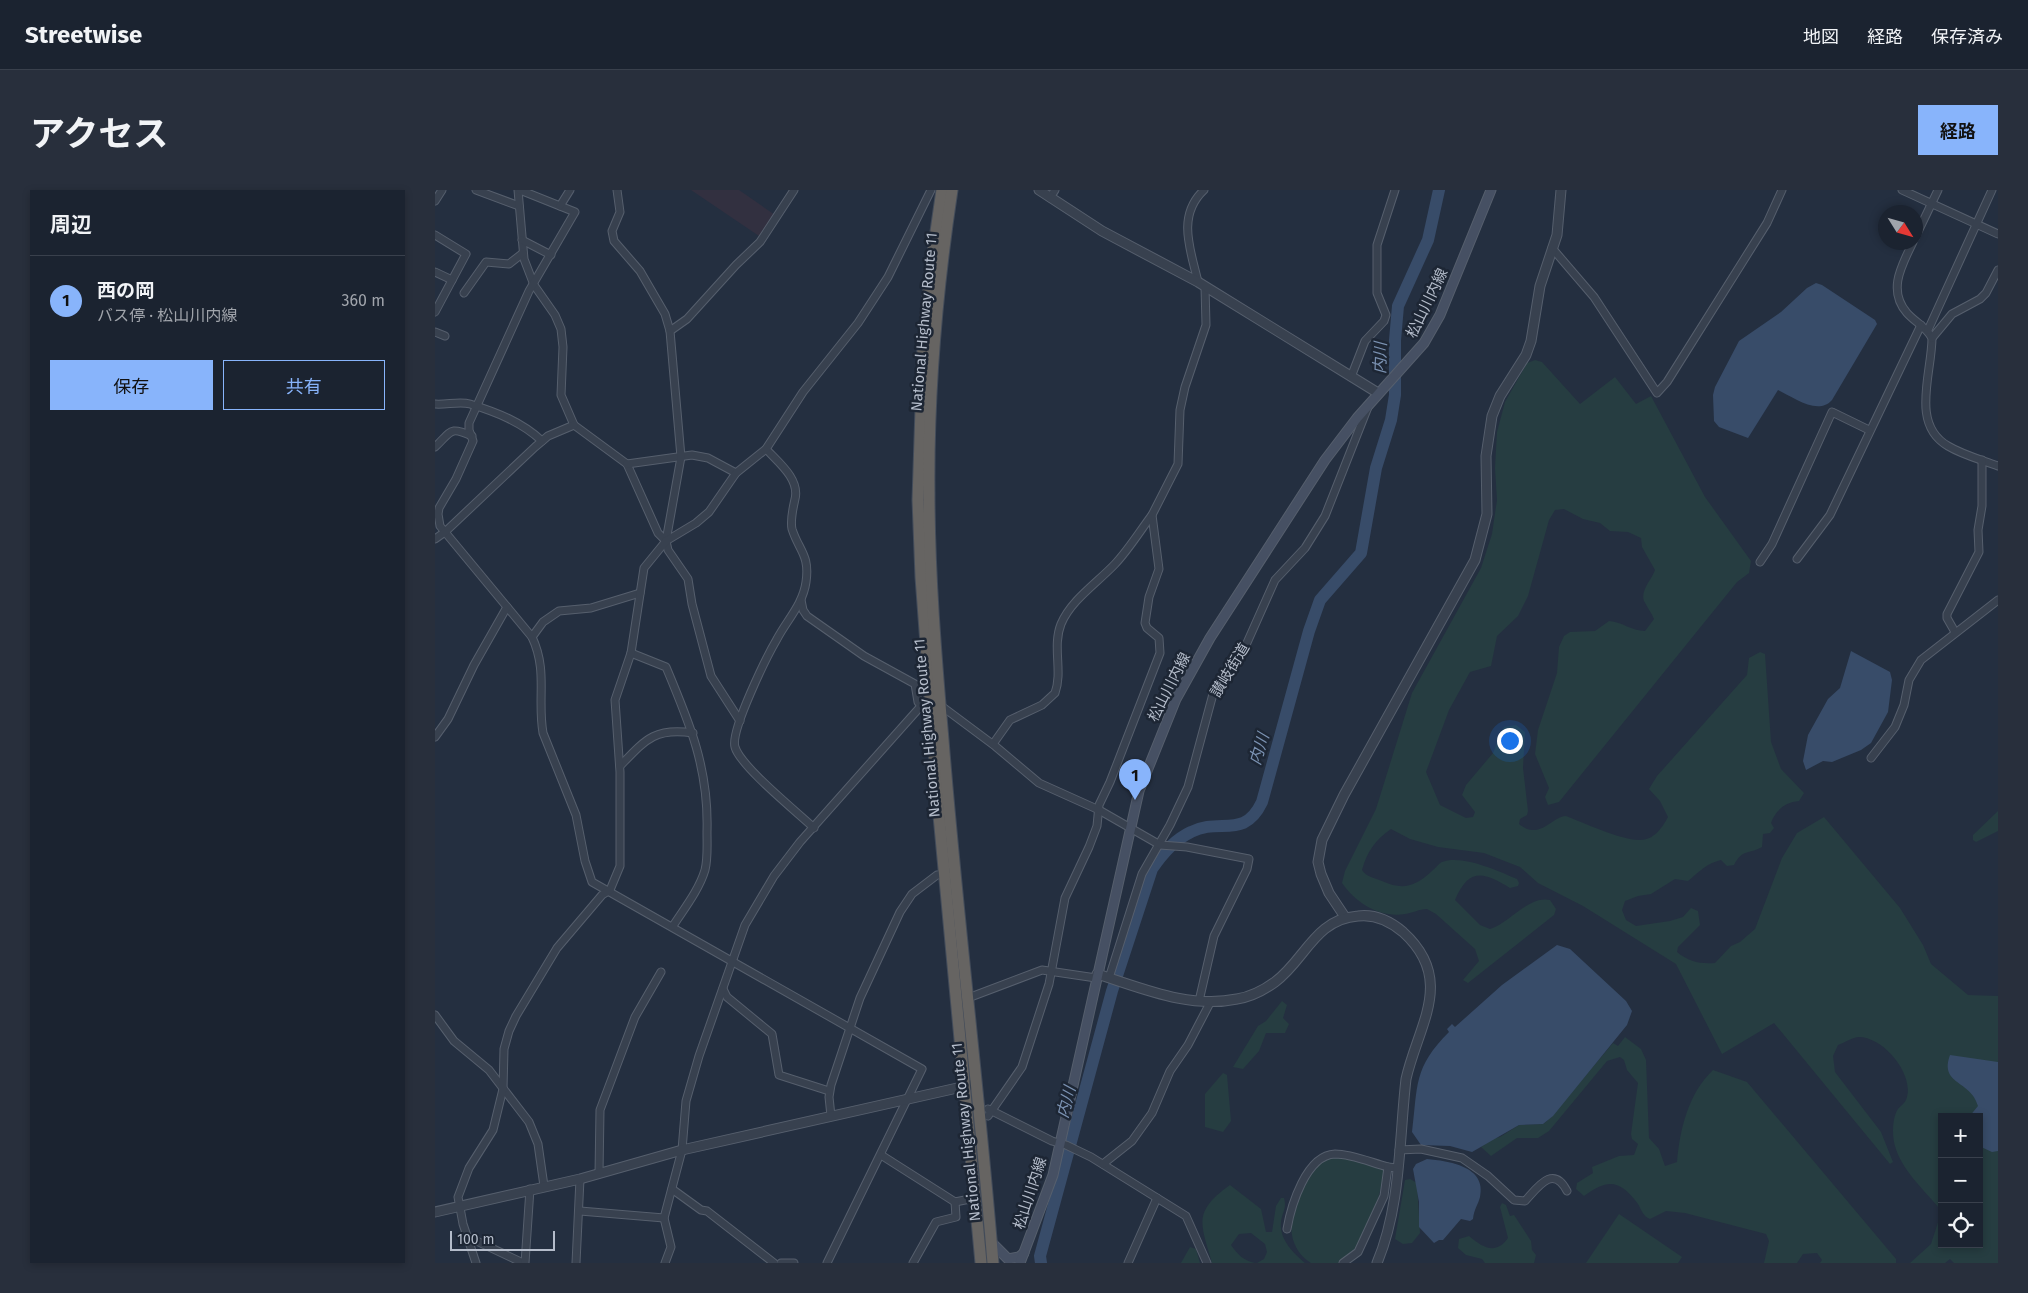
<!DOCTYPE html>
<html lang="ja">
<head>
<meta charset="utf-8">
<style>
  body { margin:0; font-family:"Fira Sans","Noto Sans JP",sans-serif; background:#282f3c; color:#f1f3f6 }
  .controls { position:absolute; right:15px; bottom:15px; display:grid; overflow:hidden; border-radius:0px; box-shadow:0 2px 8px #0003 }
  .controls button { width:45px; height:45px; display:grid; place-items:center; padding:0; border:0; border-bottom:1px solid #39404c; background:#1b2330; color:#f1f3f6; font:25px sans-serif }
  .compass { position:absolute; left:1443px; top:15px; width:45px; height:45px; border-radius:50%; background:#1b2330; box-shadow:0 2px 8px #0003; rotate:127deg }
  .scale { position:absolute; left:15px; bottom:12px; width:105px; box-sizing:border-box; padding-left:5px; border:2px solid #b4bcca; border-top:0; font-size:14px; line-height:18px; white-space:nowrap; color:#b4bcca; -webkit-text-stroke:4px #1d2634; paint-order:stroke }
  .you { position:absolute; left:1074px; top:550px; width:18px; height:18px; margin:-12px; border:4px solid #fff; border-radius:50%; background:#1a73e8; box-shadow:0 0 0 8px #1a73e833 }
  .badge { display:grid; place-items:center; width:32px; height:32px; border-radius:50%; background:#88b4fb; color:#111; font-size:16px; font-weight:700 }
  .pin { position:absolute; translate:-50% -41px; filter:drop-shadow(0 1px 2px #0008) }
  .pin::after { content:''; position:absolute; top:26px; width:18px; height:15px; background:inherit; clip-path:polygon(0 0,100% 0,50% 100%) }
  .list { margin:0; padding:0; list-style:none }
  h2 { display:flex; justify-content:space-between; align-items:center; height:65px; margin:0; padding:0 20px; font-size:21px }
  h2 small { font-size:16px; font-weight:400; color:#a0a4ab }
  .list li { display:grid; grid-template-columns:32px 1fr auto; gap:15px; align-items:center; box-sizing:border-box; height:90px; padding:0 20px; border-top:1px solid #39404c }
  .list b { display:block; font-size:19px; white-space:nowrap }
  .list p { margin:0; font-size:16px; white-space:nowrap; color:#a0a4ab }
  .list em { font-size:16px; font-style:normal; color:#a0a4ab }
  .actions { display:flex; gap:10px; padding:15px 20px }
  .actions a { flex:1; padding:11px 0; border:1px solid #88b4fb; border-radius:0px; text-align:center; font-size:18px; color:#88b4fb }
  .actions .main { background:#88b4fb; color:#111 }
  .icon { flex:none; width:28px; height:28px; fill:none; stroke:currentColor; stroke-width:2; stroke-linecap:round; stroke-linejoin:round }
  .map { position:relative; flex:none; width:1563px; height:1073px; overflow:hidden; border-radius:0px }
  header { display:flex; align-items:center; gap:30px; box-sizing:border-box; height:70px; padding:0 25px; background:#1b2330; border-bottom:1px solid #39404c }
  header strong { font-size:24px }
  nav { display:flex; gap:28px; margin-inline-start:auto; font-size:18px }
  .intro { display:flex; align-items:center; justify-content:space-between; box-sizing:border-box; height:120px; padding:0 30px }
  h1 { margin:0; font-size:35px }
  .button { padding:12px 22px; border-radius:0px; background:#88b4fb; color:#111; font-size:18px; font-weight:700 }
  main { display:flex; gap:30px; padding:0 30px }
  aside { flex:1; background:#1b2330; border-radius:0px; box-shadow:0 2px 8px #0003 }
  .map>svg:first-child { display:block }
  .medical { fill:#323040 }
  .green { fill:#263d41; fill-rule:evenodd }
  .water { fill:#384c69 }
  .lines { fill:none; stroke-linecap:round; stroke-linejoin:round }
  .river { stroke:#384c69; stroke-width:12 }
  .minor-casing { stroke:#565f6d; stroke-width:9 }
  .tertiary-casing { stroke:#565f6d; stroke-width:11 }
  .secondary-casing { stroke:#565f6d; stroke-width:11 }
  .trunk-casing { stroke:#434c5a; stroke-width:13 }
  .minor { stroke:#38414f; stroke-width:7 }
  .tertiary { stroke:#38414f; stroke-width:9 }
  .secondary { stroke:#465063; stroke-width:9 }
  .trunk { stroke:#666462; stroke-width:11 }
  .labels { text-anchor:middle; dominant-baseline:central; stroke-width:5; stroke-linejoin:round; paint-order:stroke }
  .street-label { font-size:15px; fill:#b4bcca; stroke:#1d2634 }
  .water-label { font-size:16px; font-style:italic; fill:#7b92b2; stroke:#1d2634 }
</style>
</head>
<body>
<header>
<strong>Streetwise</strong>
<nav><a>地図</a><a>経路</a><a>保存済み</a></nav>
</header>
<div class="intro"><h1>アクセス</h1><a class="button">経路</a></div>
<main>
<aside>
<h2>周辺<small></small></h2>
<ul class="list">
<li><span class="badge">1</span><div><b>西の岡</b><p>バス停 · 松山川内線</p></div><em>360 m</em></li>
</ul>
<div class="actions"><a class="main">保存</a><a>共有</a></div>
</aside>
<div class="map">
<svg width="1563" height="1073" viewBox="0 0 1563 1073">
  <rect width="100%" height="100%" fill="#242f40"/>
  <!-- medical -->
  <path class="medical" d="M256 0H304L340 25 324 46Z"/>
  <!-- green -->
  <g class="green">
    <path d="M1100 170 1107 172 1145 214 1180 187 1201 214 1216 206 1270 307 1316 371 1314 383 1302 392 1124 612 1113 615 1110 607 1114 598 1100 564 1103 540 1122 483 1124 457 1129 446 1135 442 1160 441 1174 431C1188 432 1196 441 1210 441L1219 429C1216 422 1212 417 1209 411 1205 401 1217 389 1220 380L1207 357 1206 348 1193 342 1175 341 1165 333 1148 329 1129 319 1120 320 1114 330 1093 406 1083 426 1062 446 1056 476 1035 482 1014 520 991 582 1005 615 1031 628 1038 627 1040 622 1027 605 1031 595 1058 563 1069 537 1081 535 1090 542 1088 578 1093 621 1092 625 1085 629 1084 634C1105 651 1116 627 1131 626 1147 632 1188 651 1205 650 1219 650 1227 638 1233 627L1225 611 1214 599 1222 586 1312 485 1314 468 1325 462 1330 464 1336 552 1346 579 1369 603 1364 611C1350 612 1340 621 1336 633L1339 638 1335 643 1328 644 1327 657C1313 665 1308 658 1299 675L1292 676 1286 670C1272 673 1264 682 1253 691L1240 689 1216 704 1203 706 1190 711 1187 720 1191 730 1201 736 1235 731 1248 727 1256 718 1263 721 1265 735 1243 757 1242 762C1254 772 1265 774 1280 773L1296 756 1305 752 1320 739 1347 668 1362 643 1389 627 1465 718 1488 755 1496 774 1533 805 1563 806V1073H1519L1515 1069 1510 1073H1475L1496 1054 1505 1026 1504 1018C1489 1000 1466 979 1460 956 1457 946 1457 928 1463 919 1465 916 1469 914 1471 910 1481 886 1449 847 1424 847 1418 847 1409 853 1403 855L1398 866 1400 882 1446 942 1458 972 1455 974 1339 833 1287 864 1241 774 1148 716 1103 693 1085 677 1049 663 1003 657 975 649 956 639C940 650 932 662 927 680 931 687 940 688 947 691 969 701 981 696 998 680 1001 678 1004 673 1007 672 1026 664 1064 681 1082 689L1084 693 1083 696 1075 698C1049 682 1034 677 1020 710L1045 735 1055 739C1075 733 1094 705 1115 710L1121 719 1119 725 1033 793 1028 790 1044 771 1040 759 1001 724 992 719C984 719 978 723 970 724 944 728 921 713 907 693L910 681 941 619 977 503 1046 378 1057 344 1062 310 1060 278 1062 242 1070 212 1092 173ZM1507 927H1544V1054H1507Z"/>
    <path d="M1563 621V641L1541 652 1538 650V645Z"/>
    <path d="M847 811 852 815 848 828 854 834 850 843H831L824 861 808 879 798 877 823 836 831 831Z"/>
    <path d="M1190 847 1206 859 1211 870 1214 948 1224 959 1230 976 1242 972C1245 939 1253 904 1278 880L1312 892 1461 1069V1073H1385L1387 1070 1382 1063 1368 1064 1362 1073H1329L1334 1051 1331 1044 1250 1023 1231 1021 1215 1029C1208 1026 1207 1021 1203 1014 1184 989 1173 989 1149 1006L1141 999 1142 993 1158 983 1157 977 1184 966 1199 965 1203 954 1197 949 1196 944 1203 893 1192 880 1189 870 1185 867 1172 871 1114 941 1103 948H1082L1056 966 1046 957 1056 949 1065 947 1084 935 1108 934 1112 931 1178 853 1183 856Z"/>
    <path d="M788 883 792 885 796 931 788 942 770 937V904Z"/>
    <path d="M900 966 950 978C945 1005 932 1064 903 1073 896 1073 884 1073 876 1073 866 1067 859 1057 857 1045 854 1031 868 990 877 980 884 973 891 968 900 966Z"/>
    <path d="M975 989 982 993 985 1043 977 1053 968 1054 960 1049 970 990Z"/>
    <path d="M795 995 826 1019 831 1042H837L841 1016 846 1008H849C852 1019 847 1022 846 1032 844 1049 858 1063 870 1073H822L829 1069 832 1062 830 1054 816 1043 804 1044 796 1055C802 1064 809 1071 820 1073H777C766 1034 757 1022 795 995Z"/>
    <path d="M1067 1013 1071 1015 1075 1026 1079 1025 1096 1051 1097 1060 1101 1065 1099 1073H1050L1047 1069 1031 1065 1023 1058 1024 1049 1034 1046C1048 1058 1061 1065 1073 1048L1065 1017Z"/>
    <path d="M1184 1024 1247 1067 1243 1073H1151Z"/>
    <path d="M755 1057 761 1059 765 1073H746Z"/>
  </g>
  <!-- water -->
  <g class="water">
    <path d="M1381 93 1387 95 1440 130 1442 134 1397 210C1383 226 1358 207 1343 200L1313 248 1284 237 1279 231 1278 205 1280 197 1304 151 1346 122 1372 98Z"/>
    <path d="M1416 461 1455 482 1457 490 1453 522 1436 553 1426 560 1397 572 1388 571 1371 580 1368 571 1373 545 1393 509 1405 498Z"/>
    <path d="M1122 755 1135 759 1191 811 1197 821 1192 835 1118 926 1108 934 1084 935 1037 962 1015 956 986 955 977 942C983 895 978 878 1014 842L1012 839 1017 834 1020 837 1067 795Z"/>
    <path d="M1515 865 1563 872V961L1557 962 1544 956V927H1534L1543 916C1536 890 1504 895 1515 865Z"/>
    <path d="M992 969C1013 971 1052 976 1045 1007 1043 1015 1039 1019 1038 1029L1035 1031 1026 1029 1008 1050H1004L999 1053 984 1037V1012L978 979 981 974Z"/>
  </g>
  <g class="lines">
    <!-- river -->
    <path class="river" d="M606 1073 605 1066 677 801 717 679C727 664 739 650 756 642 785 627 809 650 827 612L874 441 885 410 926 363 941 278 956 230 960 205V150L963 116 993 50 1004 0"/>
    <!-- minor casing -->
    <g class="minor-casing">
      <g id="minor">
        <path d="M41 0 84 16"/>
        <path d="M83 0 89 69 99 95 120 125 126 139 128 157 126 205 139 235 192 274 223 343 231 351"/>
        <path d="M85 0 140 22 94 101 34 233V240L38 251 21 289 4 318 3 324 5 336 97 447C113 481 102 508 108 543L141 625 150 671 157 692 487 879 392 1073"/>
        <path d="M182 0 185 22 177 41 179 51 205 81 230 124 235 141"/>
        <path d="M1467 0 1563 44"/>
        <path d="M615 8 620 0"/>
        <path d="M0 11 7 0"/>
        <path d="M125 16 135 0"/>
        <path d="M0 45 31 64 0 122"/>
        <path d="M1480 48 1503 0"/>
        <path d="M87 50 116 65"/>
        <path d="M1478 52C1467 75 1452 100 1472 123 1480 132 1491 137 1497 148 1497 183 1475 234 1513 256 1528 265 1547 270 1563 276"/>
        <path d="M1117 58 1159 107 1222 203 1232 192 1332 33 1347 0"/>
        <path d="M0 82 17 90"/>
        <path d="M763 92C756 61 741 26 769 0"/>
        <path d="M29 103 51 72 74 74 88 63"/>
        <path d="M1493 140 1557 0"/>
        <path d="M0 142 10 146"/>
        <path d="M1497 148 1517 124 1545 109 1551 103 1563 80"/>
        <path d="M916 187 930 151 949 131 951 125 942 103V55L960 0"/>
        <path d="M0 214C11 215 25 211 35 214 61 222 87 232 107 251"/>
        <path d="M0 257C17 241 14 236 37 246"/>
        <path d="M331 259C343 272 365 289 360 309 358 318 355 330 357 339 364 361 375 365 371 392 368 414 352 430 342 449 332 466 295 541 300 557 305 576 362 622 379 638"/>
        <path d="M192 274 257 265 273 268 301 283"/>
        <path d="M0 349 10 342 100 257 113 246 139 235"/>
        <path d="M1362 369 1395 325 1486 135"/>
        <path d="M1325 372 1337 354 1397 222 1434 240"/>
        <path d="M366 410 368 420 372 426 429 466 480 494 483 512 486 516"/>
        <path d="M1520 442 1512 428V424L1544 362 1543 340 1547 316V270"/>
        <path d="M97 447 108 432 124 421 156 418 205 403"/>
        <path d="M196 463 231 477C255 534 274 579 272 642 272 655 273 668 270 680 264 700 249 719 238 736"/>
        <path d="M305 531 276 486 257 414 253 389 233 360 231 351 246 267 235 141 252 129 301 75 325 52 359 0"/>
        <path d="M0 547 13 529 39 475 72 417"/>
        <path d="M558 554 575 530 607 515 620 503C628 481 617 457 626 434 636 410 662 393 680 374 694 359 705 341 717 325"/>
        <path d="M1436 568 1460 537 1469 515 1474 490 1486 470 1563 410"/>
        <path d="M185 576C210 550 220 537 258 543"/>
        <path d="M674 788 707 684 735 635 753 597 778 504 811 455 840 390 870 358 890 326 933 217"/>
        <path d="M288 799 292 807 337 844 344 885 394 901"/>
        <path d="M533 808 607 780 661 788"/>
        <path d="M0 825 19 851 54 880 94 932 103 954 109 996"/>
        <path d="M553 919 617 951 631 955 656 967 751 1026 772 1073"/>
        <path d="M396 926 394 907 396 895 425 808 465 722 477 704 502 685 512 684"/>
        <path d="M553 926 587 877 614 794 630 708 654 657 662 636 664 615 675 592 725 463 724 448 712 438 710 433 714 407 724 379 717 325 743 274 745 220 750 197 771 135 770 97"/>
        <path d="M964 960 986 959 1027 968 1053 986 1079 1010 1090 1011C1103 997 1118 974 1132 1001"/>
        <path d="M446 965 520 1012 540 1008"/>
        <path d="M668 974 697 951 717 923 735 881 753 855 776 811"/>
        <path d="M164 984 165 920 200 827 226 782"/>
        <path d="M237 999 266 1020 272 1021 339 1073"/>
        <path d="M145 1021 229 1028"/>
        <path d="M852 1039C856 1016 871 965 900 964 917 964 937 973 953 977"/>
        <path d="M31 1046 88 1073"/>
        <path d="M41 1073 28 1034 23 1007 34 978 58 940 68 899 69 859 74 841 81 826 122 758 167 705 175 700 185 676V582L180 510 196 463 209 378 231 351 261 333 274 322 301 283 331 259 368 202 423 133 453 87 496 0"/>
        <path d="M90 1073 95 999"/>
        <path d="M141 1073 145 989"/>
        <path d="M230 1073 236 1057 229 1028 247 960 251 911 264 866 310 735 339 686 365 652 486 516 505 515 560 556 604 593 664 620 725 655 752 657 814 669 812 679 779 746 764 811"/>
        <path d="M346 1073H359"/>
        <path d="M478 1073 501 1032 521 1027 520 1012"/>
        <path d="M693 1073 722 1008"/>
        <path d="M908 1073 923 1062 949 1006 953 977 962 978"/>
      </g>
    </g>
    <!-- tertiary casing -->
    <g class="tertiary-casing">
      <g id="tertiary">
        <path d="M604 0 667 41 763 92 943 203"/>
        <path d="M910 727 894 703 886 684 883 672 887 650 909 605 1040 370 1052 324 1051 266 1057 226 1065 206 1091 165 1096 151 1105 96 1122 45 1126 0"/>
        <path d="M662 784C707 798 754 819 802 809 815 807 829 800 840 792 870 770 880 729 923 726 939 724 955 731 968 742 1021 790 983 835 971 889 964 950 966 1016 942 1073"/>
        <path d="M0 1022 145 989 247 960 540 894"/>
      </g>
    </g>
    <!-- secondary casing -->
    <g class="secondary-casing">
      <g id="secondary">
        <path d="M557 1053 573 1069 584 1067 589 1063"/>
        <path d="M585 1073 618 985 704 601 741 509 775 448 890 270 922 228 989 153 1005 125 1056 0"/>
      </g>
    </g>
    <!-- trunk casing -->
    <g class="trunk-casing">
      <g id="trunk">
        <path d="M507 0 496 76 488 157 483 310 486 387 503 615 546 1073"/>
        <path d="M517 0C502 99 493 201 494 302 494 385 501 468 508 550 522 725 544 899 558 1073"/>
      </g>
    </g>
    <!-- minor -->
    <use href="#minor" class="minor"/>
    <!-- tertiary -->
    <use href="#tertiary" class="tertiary"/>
    <!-- secondary -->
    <use href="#secondary" class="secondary"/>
    <!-- trunk -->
    <use href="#trunk" class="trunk"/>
  </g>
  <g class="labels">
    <!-- street labels -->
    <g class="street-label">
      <text transform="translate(992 113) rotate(-64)">松山川内線</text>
      <text transform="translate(489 132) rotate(-85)">National Highway Route 11</text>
      <text transform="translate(795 480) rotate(-59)">讃岐街道</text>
      <text transform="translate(734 497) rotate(-63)">松山川内線</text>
      <text transform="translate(492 538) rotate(-95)">National Highway Route 11</text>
      <text transform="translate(531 942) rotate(-96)">National Highway Route 11</text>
      <text transform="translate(595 1003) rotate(-72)">松山川内線</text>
    </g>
    <!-- water labels -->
    <g class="water-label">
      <text transform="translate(945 168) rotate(-88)">内川</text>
      <text transform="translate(824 559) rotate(-73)">内川</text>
      <text transform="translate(631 912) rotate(-75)">内川</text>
    </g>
  </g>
</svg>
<div class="controls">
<button>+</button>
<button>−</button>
<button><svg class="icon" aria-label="locate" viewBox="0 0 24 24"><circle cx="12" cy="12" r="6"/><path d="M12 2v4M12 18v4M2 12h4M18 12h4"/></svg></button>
</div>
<svg class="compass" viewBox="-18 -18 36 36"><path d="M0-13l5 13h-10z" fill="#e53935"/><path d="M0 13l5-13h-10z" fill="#a0a4ab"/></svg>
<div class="scale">100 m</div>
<div class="you"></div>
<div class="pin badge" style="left:700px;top:610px">1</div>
</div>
</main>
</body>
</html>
